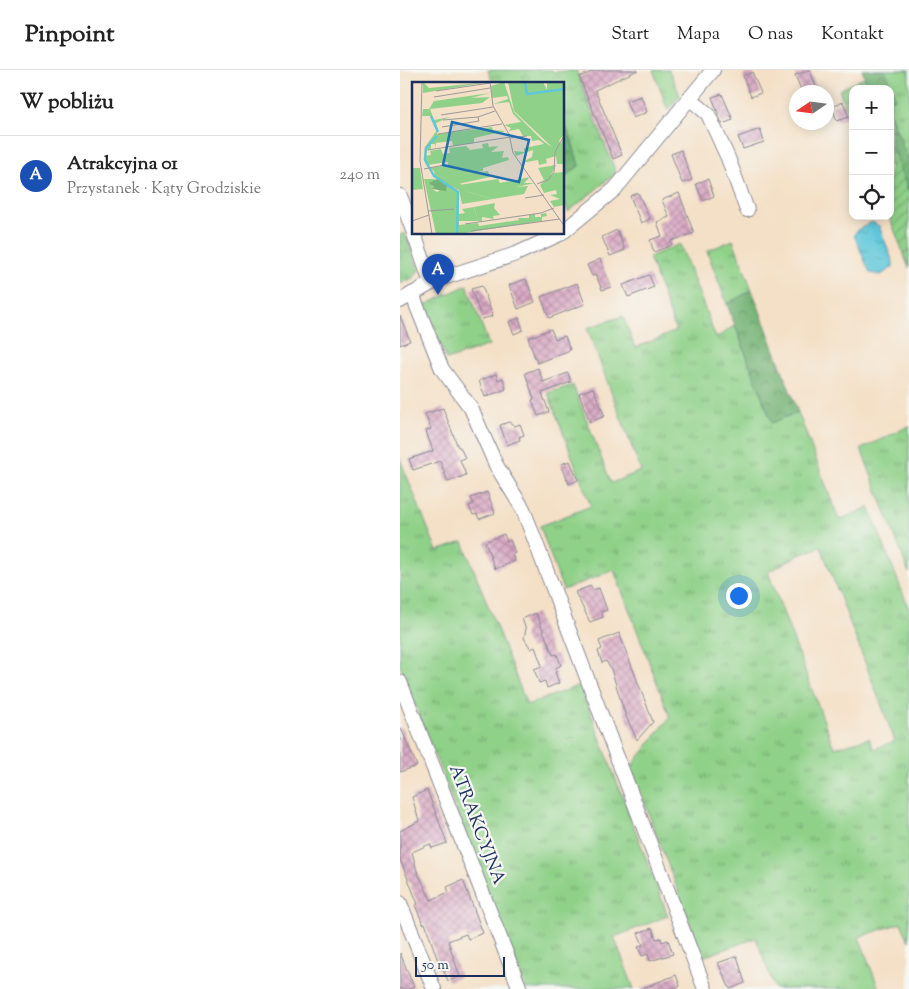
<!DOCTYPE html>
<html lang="pl">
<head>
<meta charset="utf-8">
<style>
  body { margin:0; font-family:"Sorts Mill Goudy",serif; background:#f2f2f2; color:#222 }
  .controls { position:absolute; right:15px; top:15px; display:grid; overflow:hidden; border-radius:10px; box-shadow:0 2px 12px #0003 }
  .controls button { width:45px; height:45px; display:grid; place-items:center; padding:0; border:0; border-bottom:1px solid #e0e0e0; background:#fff; color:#222; font:25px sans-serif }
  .compass { position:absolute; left:389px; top:15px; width:45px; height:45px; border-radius:50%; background:#fff; box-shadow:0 2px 12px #0003; rotate:257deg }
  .scale { position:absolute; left:15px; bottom:12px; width:90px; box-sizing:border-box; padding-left:5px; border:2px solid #1b2f5e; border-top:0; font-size:14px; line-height:18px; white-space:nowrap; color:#1b2f5e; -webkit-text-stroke:4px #f6f6f2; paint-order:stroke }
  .you { position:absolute; left:338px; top:525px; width:18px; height:18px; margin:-12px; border:4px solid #fff; border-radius:50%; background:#1a73e8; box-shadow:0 0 0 8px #1a73e833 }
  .badge { display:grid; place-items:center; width:32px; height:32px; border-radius:50%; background:#b45309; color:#fff; font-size:16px; font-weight:700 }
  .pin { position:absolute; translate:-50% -41px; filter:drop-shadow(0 1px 2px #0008) }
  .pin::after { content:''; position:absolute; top:26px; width:18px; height:15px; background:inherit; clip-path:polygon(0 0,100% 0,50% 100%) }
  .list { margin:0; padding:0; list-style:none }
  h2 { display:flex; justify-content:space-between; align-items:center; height:65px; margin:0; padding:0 20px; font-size:21px }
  h2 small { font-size:16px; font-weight:400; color:#767676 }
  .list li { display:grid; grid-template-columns:32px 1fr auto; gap:15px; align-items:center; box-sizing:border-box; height:80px; padding:0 20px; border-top:1px solid #e0e0e0 }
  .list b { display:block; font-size:19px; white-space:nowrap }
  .list p { margin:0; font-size:16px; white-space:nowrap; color:#767676 }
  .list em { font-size:16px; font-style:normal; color:#767676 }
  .icon { flex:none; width:28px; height:28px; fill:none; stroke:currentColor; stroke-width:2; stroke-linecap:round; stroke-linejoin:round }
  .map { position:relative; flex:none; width:509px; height:919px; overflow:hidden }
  header { display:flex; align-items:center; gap:30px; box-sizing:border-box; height:70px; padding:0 25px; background:#fff; border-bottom:1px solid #e0e0e0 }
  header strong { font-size:24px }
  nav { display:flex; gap:28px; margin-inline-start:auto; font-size:18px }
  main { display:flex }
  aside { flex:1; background:#fff }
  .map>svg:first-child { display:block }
  .grass { fill:url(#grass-tufts); stroke:#568074; fill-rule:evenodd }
  .forest { fill:url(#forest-crowns); stroke:#48716a }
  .garden { fill:url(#garden-furrows); stroke:#568074 }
  .water { fill:url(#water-ripples); stroke:#3c7b9c }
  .building { fill:url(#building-cross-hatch) }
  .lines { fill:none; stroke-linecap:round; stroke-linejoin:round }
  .minor-casing { stroke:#888892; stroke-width:16 }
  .minor { stroke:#fff; stroke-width:14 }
  .labels { text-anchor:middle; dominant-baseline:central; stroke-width:4.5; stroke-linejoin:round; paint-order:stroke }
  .street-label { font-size:18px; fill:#1b2f5e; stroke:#f6f6f2 }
  .inset-river { fill:none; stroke:#5ec7da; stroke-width:2.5 }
  .inset-road { fill:none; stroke:#9d999c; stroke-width:1 }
  .view { fill:#1f6fb2; fill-opacity:0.15; stroke:#1f6fb2; stroke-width:2.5 }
  .inset-edge { fill:none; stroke:#1b2f5e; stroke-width:2.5 }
</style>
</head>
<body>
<header>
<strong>Pinpoint</strong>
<nav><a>Start</a><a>Mapa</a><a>O nas</a><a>Kontakt</a></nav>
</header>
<main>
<aside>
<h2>W pobliżu<small></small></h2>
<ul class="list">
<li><span class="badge" style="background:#1a4fb4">A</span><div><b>Atrakcyjna 01</b><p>Przystanek · Kąty Grodziskie</p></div><em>240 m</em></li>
</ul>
</aside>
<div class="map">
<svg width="509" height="919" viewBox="0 0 509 919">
  <defs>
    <pattern id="grass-tufts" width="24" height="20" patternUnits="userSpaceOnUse" patternTransform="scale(1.25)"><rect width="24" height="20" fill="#90d189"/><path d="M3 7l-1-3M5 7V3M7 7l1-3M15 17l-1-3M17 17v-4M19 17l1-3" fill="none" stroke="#75aa73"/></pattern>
    <pattern id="forest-crowns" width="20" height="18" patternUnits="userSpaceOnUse" patternTransform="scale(1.25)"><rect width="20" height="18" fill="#74b375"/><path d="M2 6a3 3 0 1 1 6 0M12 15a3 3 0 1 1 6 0" fill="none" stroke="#5e9263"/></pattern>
    <pattern id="garden-furrows" width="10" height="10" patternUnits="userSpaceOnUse" patternTransform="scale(1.25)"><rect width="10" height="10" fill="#90d189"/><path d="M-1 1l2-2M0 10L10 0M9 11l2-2" fill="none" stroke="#75aa73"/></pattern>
    <pattern id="water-ripples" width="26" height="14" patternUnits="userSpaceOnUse" patternTransform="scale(1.25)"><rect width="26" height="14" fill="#5ec7da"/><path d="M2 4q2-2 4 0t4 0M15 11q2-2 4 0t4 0" fill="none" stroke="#4da2b4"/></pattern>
    <pattern id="building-cross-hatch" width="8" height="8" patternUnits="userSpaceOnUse" patternTransform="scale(1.25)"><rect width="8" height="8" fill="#daaac4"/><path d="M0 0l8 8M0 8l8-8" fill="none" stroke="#b08ba2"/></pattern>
  </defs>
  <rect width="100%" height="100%" fill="#f6f6f2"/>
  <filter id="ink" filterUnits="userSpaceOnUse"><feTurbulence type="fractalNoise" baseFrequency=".02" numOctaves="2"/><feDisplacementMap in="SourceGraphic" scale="10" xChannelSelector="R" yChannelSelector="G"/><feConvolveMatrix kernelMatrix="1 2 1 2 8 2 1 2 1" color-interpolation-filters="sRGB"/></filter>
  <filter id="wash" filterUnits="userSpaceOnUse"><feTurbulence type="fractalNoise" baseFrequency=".0096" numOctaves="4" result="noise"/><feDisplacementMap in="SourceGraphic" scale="20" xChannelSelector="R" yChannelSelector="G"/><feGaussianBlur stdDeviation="1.12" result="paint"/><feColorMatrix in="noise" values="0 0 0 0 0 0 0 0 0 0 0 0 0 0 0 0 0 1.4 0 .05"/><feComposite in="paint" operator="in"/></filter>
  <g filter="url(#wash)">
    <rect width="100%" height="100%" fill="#f4e0c6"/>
    <!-- grass -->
    <g class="grass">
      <path d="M88 0H152L153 2 176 0 216 103 168 142 164 128V107L179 96 172 72 164 53V14H93Z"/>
      <path d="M253 0H269L279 23 280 26 268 40Z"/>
      <path d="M485 0H509V92L490 44V30L495 28Z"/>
      <path d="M5 163 19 200 13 208 0 214V165Z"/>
      <path d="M333 170 352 220 327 234 307 181Z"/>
      <path d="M280 174 316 268 335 255 372 352 398 342 439 450 469 437 509 539V871L501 853 459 867 479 919H375L356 868 303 887 231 697 270 647 214 500 163 520 140 456 191 436 148 323 173 315 211 413 241 401 187 258 223 246 235 278 276 261 249 187ZM421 477 495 671 474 679 469 668 434 678 368 502 399 485Z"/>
      <path d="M67 215 89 275 47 290 25 235Z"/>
      <path d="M509 356V503L461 379Z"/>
      <path d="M0 389 37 481 63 472 127 635 180 615 268 846 214 867 234 919H126L0 596Z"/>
    </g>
    <!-- forest -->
    <g class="forest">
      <path d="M462 0H485L495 28 490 30V19H469Z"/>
      <path d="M490 44 509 92V123L490 74Z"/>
      <path d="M164 53 172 72 179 96 164 107Z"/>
      <path d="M352 220 398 342 372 353 327 234Z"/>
    </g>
    <!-- garden -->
    <g class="garden">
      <path d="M465 7 469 19H453V55L439 20Z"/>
      <path d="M490 74 509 123V198L489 146Z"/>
    </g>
    <!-- water -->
    <path class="water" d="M472 152 479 156 493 192V197L481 205 470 203 454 165 457 160Z"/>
    <g id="blocks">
      <!-- building -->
      <g class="building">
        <path d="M197 0H238L195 20 222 85 213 89 179 7Z"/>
        <path d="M410 0 416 17 402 22 395 5Z"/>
        <path d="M352 2 361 23 351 27 343 6Z"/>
        <path d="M322 24 333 50 322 54 312 27Z"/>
        <path d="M241 26 247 42 233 48 226 31Z"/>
        <path d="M443 32 449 47 437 51 432 37Z"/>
        <path d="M360 59 364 72 343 79 338 67Z"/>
        <path d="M281 80 292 110 282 113 271 84Z"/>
        <path d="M308 109 314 126 303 131 296 114Z"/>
        <path d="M238 123 250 149 241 153 230 126Z"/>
        <path d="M279 123 294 163 271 171 272 175 254 182 250 170 262 166 257 152 269 147 262 130Z"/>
        <path d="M217 160 225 180 210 186 202 167Z"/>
        <path d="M200 189 211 217 202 220 196 205 192 206 187 195Z"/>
        <path d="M249 205 254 217 228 227 223 215Z"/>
        <path d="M126 209 135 232 118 239 109 215Z"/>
        <path d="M177 213 185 234 149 248 141 227Z"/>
        <path d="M82 216 93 246 82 249 71 219Z"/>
        <path d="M0 246 10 271 0 275Z"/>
        <path d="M119 248 123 260 114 264 109 252Z"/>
        <path d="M151 259 155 269 165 266 170 280 137 293 128 268Z"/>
        <path d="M138 298 143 312 168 303 171 312 142 323 149 342 138 346 132 330 134 329 125 303Z"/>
        <path d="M96 304 98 310 103 308 106 319 85 327 79 311Z"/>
        <path d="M193 318 205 346 190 352 179 323Z"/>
        <path d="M43 338 58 377H60L65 388 60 390 66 405 48 412 40 391 13 400 9 389 33 381 26 361 31 359 25 344Z"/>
        <path d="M109 352 115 356 120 354 124 365 119 367 120 370 107 375 100 355Z"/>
        <path d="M170 391 178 410 169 414 161 394Z"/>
        <path d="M87 422 95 443 79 449 77 444 73 445 69 436 74 434 71 428Z"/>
        <path d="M104 464 107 472 110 470 115 483 112 485 115 491 95 499 85 472Z"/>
        <path d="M191 516 193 520 199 518 207 540 201 542 203 547 190 552 175 522Z"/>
        <path d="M136 543 153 585 157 584 161 595 156 598 157 601 155 602 159 613 147 618 145 611 139 613 134 599 142 596 135 577 131 579 124 568 126 559 122 549Z"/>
        <path d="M219 563 253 652 237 670 225 644 211 599 206 591 202 593 198 581 202 579 199 571Z"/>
        <path d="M0 656 17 696 0 702Z"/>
        <path d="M27 720 47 773 32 778 30 774 12 782 17 801 31 830 49 822 47 817 63 810 83 863 68 869 66 864 48 871 60 907 48 911 43 899 41 900 25 853 23 854 15 835 18 834 0 789V761L19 751 12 727Z"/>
        <path d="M252 858 256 869 261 868 262 872 268 870 273 884 250 891 248 884 242 886 238 877 243 875 238 863Z"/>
        <path d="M0 883 14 917 9 919H0Z"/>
        <path d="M337 886 345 913 330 919 318 893Z"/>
        <path d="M276 905 280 916 273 919H240Z"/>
      </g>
    </g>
  </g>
  <g filter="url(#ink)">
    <use href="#blocks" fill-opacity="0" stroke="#888892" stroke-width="1"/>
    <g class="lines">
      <!-- minor casing -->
      <g class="minor-casing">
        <g id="minor">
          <path d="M289 28 308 44 328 88 347 140"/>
          <path d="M0 126 14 163"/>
          <path d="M164 161 215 119 313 0"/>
          <path d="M14 164 31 213"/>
          <path d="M12 224 42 299 71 338 96 395 123 439 305 919"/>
          <path d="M0 231 37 210 116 184 160 164"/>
          <path d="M0 612 120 919"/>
          <path d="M0 833 34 919"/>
        </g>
      </g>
      <!-- minor -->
      <use href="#minor" class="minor"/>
    </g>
  </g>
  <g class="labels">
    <!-- street labels -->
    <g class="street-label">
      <text transform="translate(76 755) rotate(69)">ATRAKCYJNA</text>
    </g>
  </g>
  <!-- overview -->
  <g transform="translate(12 12)">
    <rect width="152" height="152" fill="#f4e0c6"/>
    <path d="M11 0 17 6 76 0 11 11ZM92 0 102 30 131 59 140 65 102 29 96 0H131L135 8V0H152V52L147 59 149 62 152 53V82H145L144 74 134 77 135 81 127 83 126 78 109 81 120 75 121 68 104 74 102 69 112 70V66L132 62 127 58 120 59 119 54H111L107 47 97 49 99 46 92 43 109 40 101 32 97 20 81 22 96 17 95 14 80 16 79 4ZM78 11 59 16 78 15 70 21 18 27 22 38 38 35 24 41 26 48 25 52 80 45 81 48 94 49 62 56V61L41 64 40 59 24 61 23 66V62H19V67L14 69 13 74 19 73 18 69 29 67 31 72 38 71 37 66 54 64 58 68 71 66 70 62 76 61 77 65 87 64 79 70 92 69 90 76 96 75 97 78 71 86V89L53 92 76 89 78 95 46 102 31 89 30 84 36 83V80L15 83 16 86 12 78 13 65 25 48 18 34H10L11 27H17L22 19ZM144 83 137 97 125 101 132 98 126 86ZM0 86H8L11 107 0 108ZM19 89 47 111V143L66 141 67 144 107 138 106 136H117V133L123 132V135H129V132L134 131 135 134 130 135V139L46 152H24L12 97H23L22 100 18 101 22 106 20 107 25 110 35 103ZM152 90V123L142 125 138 119 148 117 138 113 145 112 144 108 132 111 128 103 142 91ZM118 95 112 101H123L104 105 116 104 112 112 81 117 56 110 47 103 86 97 88 101ZM83 121 82 126 88 133 81 134 82 137 70 135V139H66L62 125Z" fill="#90d189"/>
    <path d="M25 97 33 102 34 99 47 108 35 102 34 109 20 107 22 105 17 101Z" fill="#74b375"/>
    <path d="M30 84 32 90 38 91 56 110 81 117 50 122 47 108 23 95 22 89 17 86ZM62 125 66 139H46L47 132 53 131 50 127Z" fill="#90d189"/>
    <path class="inset-river" d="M113 0 115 12 153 7M19 34 26 50M25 54 14 66 13 78 22 94 46 110 45 152"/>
    <path class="inset-road" d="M10 0 8 79 20 152M78 0 81 24 97 52 101 71 153 145M24 9 78 1M22 15 78 6M29 33 81 25M31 38 66 35 83 29M30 45 67 39 66 35M26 52 90 42M98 56 115 54M16 68 98 55M12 87 32 83M125 102 136 98 142 90 143 70 153 52M113 116 132 113M16 129 42 127M0 139 17 133M53 142 129 131 142 126M59 149 148 137"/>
    <path class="view" d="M40 40 117 58 107 100 31 83Z"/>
    <rect width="152" height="152" class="inset-edge"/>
  </g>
</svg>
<div class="controls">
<button>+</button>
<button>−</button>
<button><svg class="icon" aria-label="locate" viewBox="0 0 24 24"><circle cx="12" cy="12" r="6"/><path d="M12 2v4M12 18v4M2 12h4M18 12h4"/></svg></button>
</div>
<svg class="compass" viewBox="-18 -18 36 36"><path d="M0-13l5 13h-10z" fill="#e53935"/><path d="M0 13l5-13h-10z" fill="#767676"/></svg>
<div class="scale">50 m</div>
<div class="you"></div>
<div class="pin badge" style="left:38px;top:225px;background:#1a4fb4">A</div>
</div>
</main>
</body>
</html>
